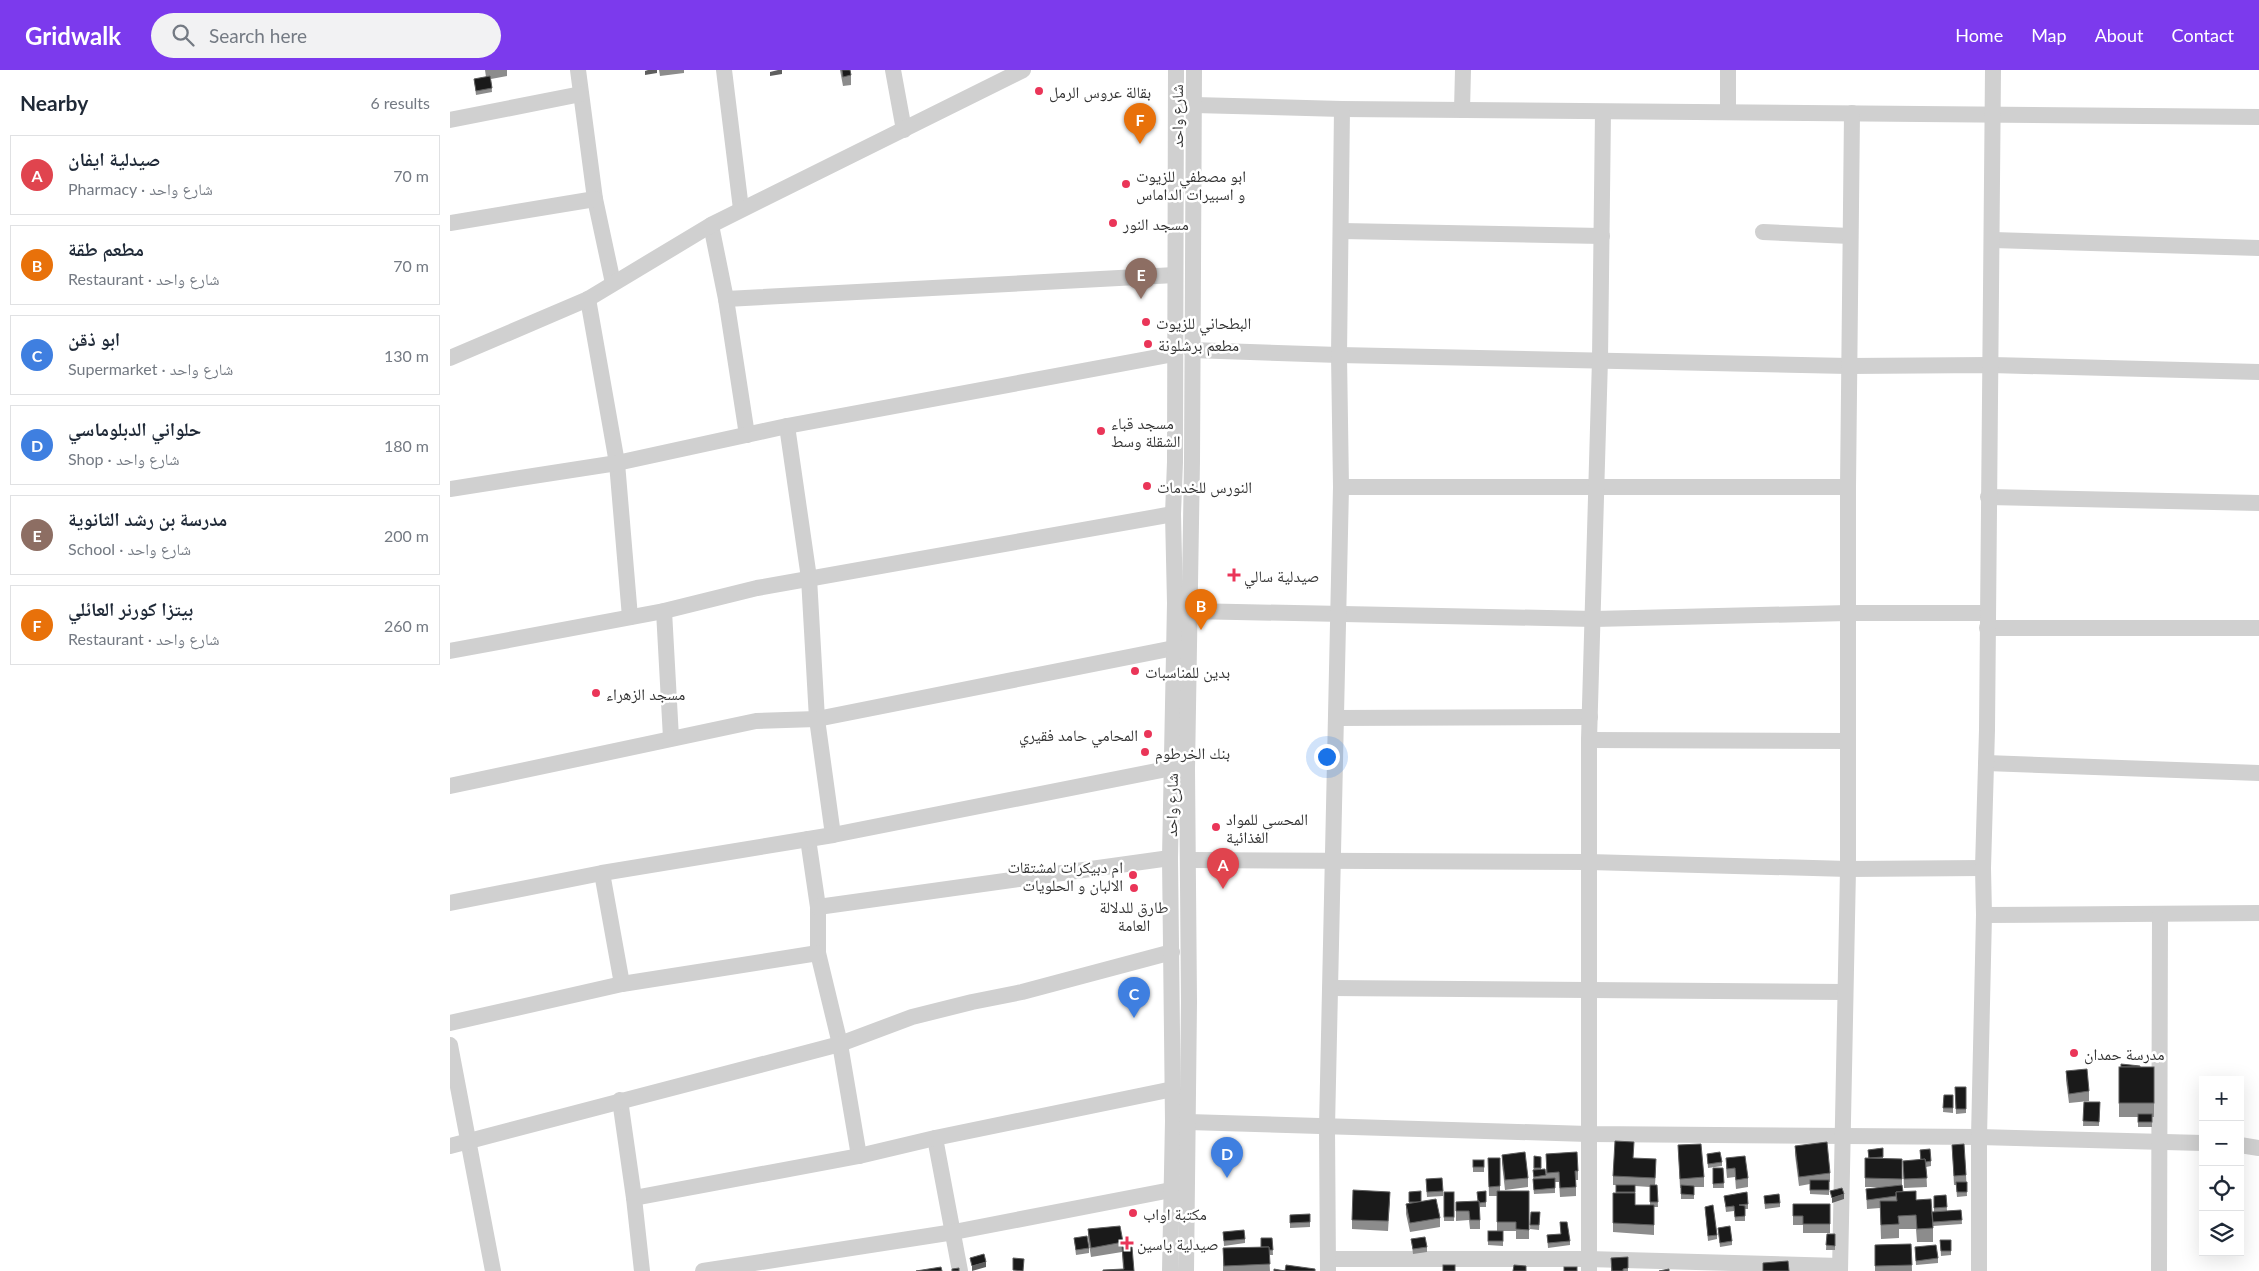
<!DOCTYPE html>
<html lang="en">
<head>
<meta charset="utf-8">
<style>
  body { margin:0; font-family:Lato,"Noto Naskh Arabic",sans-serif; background:#f2f2f3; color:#1f2937 }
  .controls { position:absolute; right:15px; bottom:15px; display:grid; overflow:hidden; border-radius:0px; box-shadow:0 5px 20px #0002 }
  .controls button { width:45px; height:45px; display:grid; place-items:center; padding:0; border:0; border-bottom:1px solid #e0e1e3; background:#fff; color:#1f2937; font:25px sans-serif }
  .you { position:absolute; left:876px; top:686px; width:18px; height:18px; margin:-12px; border:4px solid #fff; border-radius:50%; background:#1a73e8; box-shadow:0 0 0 8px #1a73e833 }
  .badge { display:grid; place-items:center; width:32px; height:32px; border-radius:50%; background:#7c3aed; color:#fff; font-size:16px; font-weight:700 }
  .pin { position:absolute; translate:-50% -41px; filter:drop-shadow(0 1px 2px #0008) }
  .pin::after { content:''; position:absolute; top:26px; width:18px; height:15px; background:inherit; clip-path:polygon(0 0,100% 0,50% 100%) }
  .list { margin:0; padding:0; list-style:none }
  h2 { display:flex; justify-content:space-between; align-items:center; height:65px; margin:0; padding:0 20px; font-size:21px }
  h2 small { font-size:16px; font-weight:400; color:#747a83 }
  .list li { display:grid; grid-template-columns:32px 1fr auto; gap:15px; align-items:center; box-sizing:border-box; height:80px; margin:0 10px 10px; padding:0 10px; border:1px solid #e0e1e3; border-radius:0px }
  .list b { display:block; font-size:19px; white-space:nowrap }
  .list p { margin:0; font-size:16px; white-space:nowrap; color:#747a83 }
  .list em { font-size:16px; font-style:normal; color:#747a83 }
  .icon { flex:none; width:28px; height:28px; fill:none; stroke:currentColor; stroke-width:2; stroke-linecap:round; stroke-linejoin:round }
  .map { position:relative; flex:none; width:1809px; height:1201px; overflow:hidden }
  header { display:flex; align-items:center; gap:30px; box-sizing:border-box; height:70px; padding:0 25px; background:#7c3aed; color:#fff }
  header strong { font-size:24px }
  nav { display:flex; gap:28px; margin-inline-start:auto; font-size:18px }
  .search { width:350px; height:45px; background:#f2f2f3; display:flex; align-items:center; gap:12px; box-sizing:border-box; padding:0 18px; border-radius:28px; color:#747a83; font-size:19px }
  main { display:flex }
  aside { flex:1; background:#fff }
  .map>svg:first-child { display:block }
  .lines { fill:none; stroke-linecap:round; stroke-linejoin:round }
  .minor { stroke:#d0d0d0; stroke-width:16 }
  .wall { fill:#8c8c8c; fill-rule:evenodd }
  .shaded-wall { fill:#5f5f5f }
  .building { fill:#1a1a1a; stroke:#5f5f5f }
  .poi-dot { fill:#ea3558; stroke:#fff; stroke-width:2 }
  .labels { text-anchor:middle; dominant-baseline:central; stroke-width:5; stroke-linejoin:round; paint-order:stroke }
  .poi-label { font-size:16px; fill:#333; stroke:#fff; text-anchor:start }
  .street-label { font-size:16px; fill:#333; stroke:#fff }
</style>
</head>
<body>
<header>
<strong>Gridwalk</strong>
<div class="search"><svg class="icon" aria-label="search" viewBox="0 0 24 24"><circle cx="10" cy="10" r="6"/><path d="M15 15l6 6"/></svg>Search here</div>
<nav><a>Home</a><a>Map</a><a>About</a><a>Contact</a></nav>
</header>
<main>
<aside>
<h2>Nearby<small>6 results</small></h2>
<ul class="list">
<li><span class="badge" style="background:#e0444e">A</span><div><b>صيدلية ايفان</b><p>Pharmacy · شارع واحد</p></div><em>70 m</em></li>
<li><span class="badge" style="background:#e8710a">B</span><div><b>مطعم طقة</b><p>Restaurant · شارع واحد</p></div><em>70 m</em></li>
<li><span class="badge" style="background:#3f7fe0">C</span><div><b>ابو ذقن</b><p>Supermarket · شارع واحد</p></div><em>130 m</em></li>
<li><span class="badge" style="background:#3f7fe0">D</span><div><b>حلواني الدبلوماسي</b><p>Shop · شارع واحد</p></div><em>180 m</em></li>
<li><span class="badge" style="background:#8d6e63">E</span><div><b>مدرسة بن رشد الثانوية</b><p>School · شارع واحد</p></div><em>200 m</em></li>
<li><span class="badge" style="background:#e8710a">F</span><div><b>بيتزا كورنر العائلي</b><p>Restaurant · شارع واحد</p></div><em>260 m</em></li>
</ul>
</aside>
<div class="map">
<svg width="1809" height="1201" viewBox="0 0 1809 1201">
  <rect width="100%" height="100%" fill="#fff"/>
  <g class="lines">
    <!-- minor -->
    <g class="minor">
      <path d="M128 0 145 129 163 213"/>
      <path d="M274 0 291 139"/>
      <path d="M443 0 454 60"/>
      <path d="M1278 0V42"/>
      <path d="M744 35 892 39 1809 47"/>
      <path d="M1012 40 1013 0"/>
      <path d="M0 50 131 24"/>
      <path d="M0 153 145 129"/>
      <path d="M261 155 276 229 297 365"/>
      <path d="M892 161 1152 166"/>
      <path d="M1313 162 1400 166"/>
      <path d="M1543 170 1809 178"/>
      <path d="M138 229 167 393 180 547"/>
      <path d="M276 229 725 205"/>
      <path d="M741 280 889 285 1398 296 1541 295 1809 302"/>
      <path d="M0 288 138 229 261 155 573 0"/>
      <path d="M337 356 359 508 367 649 383 765"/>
      <path d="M891 417H1398"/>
      <path d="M0 419 167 393 337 356 724 284"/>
      <path d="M1538 427 1809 433"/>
      <path d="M214 541 221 668"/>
      <path d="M739 541 1144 549 1398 543H1537"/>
      <path d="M1537 558H1809"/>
      <path d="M0 581 214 541 307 518 723 444"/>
      <path d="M886 648 1140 647"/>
      <path d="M1139 670 1398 671"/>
      <path d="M1536 693 1809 703"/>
      <path d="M0 716 306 651 367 649 724 578"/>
      <path d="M358 769 368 837V883L390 974 409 1086"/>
      <path d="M738 790 1139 792 1398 799 1533 798"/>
      <path d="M152 803 172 914"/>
      <path d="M0 833 152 803 383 765 722 698"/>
      <path d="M368 837 720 788"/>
      <path d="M1534 845 1809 843"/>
      <path d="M881 918 1395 922"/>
      <path d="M0 953 172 914 368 883"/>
      <path d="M0 975 43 1201"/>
      <path d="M170 1030 184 1128 192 1201"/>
      <path d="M738 1052 1138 1064 1529 1067 1753 1073"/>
      <path d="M485 1068 510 1201"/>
      <path d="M1790 1075 1809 1078"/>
      <path d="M0 1076 390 974 462 947 522 932 572 922 722 882"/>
      <path d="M184 1128 409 1086 485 1068 723 1019"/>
      <path d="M879 1189H1138L1390 1196"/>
      <path d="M253 1201 504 1162 721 1120"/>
      <path d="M720 1201 723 1051 720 788 725 533 723 444 725 392 726 0"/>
      <path d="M736 1201 739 932 737 699 742 391 744 0"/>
      <path d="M878 1201 877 1057 891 417 889 285 892 39"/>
      <path d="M1139 1201V670L1150 289 1153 42"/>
      <path d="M1390 1201 1398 799V417L1402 43"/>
      <path d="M1529 1201V1067L1534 845 1533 798 1537 660 1543 0"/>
      <path d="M1709 1201 1710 844"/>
    </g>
  </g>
  <!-- wall -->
  <g class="wall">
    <path d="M35 0H57V6L41 9 42 22 26 25 24 9 36 7Z"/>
    <path d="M209 0H234V3L210 6Z"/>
    <path d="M390 0H400L401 5V15L393 16Z"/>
    <path d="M1669 997H1704V1047H1702V1057H1688V1047H1669Z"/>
    <path d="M1616 1001 1639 1021V1031L1619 1033 1616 1010Z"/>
    <path d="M1505 1017H1516V1043L1506 1044Z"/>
    <path d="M1494 1025H1503V1043L1493 1042Z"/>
    <path d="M1634 1032H1650L1649 1056H1633Z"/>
    <path d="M1228 1075 1254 1107V1117H1244V1129H1231V1118H1230Z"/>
    <path d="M1502 1075 1516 1105 1517 1126 1507 1127 1506 1115H1504Z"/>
    <path d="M1345 1076 1380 1103V1112H1379V1125L1360 1124V1114L1349 1116 1345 1085Z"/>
    <path d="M1433 1078V1089H1452V1115L1453 1122 1466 1130 1483 1158V1172H1467L1466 1159H1449V1168L1431 1169 1430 1138 1417 1139 1416 1119 1432 1117H1415V1088H1418V1080Z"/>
    <path d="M1470 1080 1481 1091V1096L1476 1097 1477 1117 1454 1118 1453 1091 1470 1090Z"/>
    <path d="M1096 1084 1128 1101V1110H1126V1126L1110 1127 1109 1112H1105V1123L1084 1124 1083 1114 1084 1086 1091 1087V1099L1096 1105V1109Z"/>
    <path d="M1257 1084 1272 1092V1096L1258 1098Z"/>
    <path d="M1052 1085 1078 1108V1117L1055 1120 1052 1094Z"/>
    <path d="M1038 1088H1050V1121H1079V1169H1066V1161H1047V1126H1039Z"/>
    <path d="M1184 1088 1206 1099 1205 1115H1207L1208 1137H1204V1165L1163 1162V1123H1166V1115H1170H1163V1106ZM1185 1116 1200 1117V1135H1185Z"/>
    <path d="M1276 1088 1298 1108V1117L1286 1119 1285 1107 1277 1108 1276 1097Z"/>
    <rect x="1023" y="1090" width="11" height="12"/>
    <path d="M1263 1098H1273L1274 1118H1263Z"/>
    <path d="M976 1114 993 1121V1126L977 1127Z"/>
    <path d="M1036 1121V1137H1030V1159H1020L1019 1150 1006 1151V1132L1027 1131Z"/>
    <path d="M959 1122 971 1132 990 1148V1157L960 1162 956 1144V1134H959Z"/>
    <rect x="994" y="1122" width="10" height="29"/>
    <path d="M1496 1125 1497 1141 1511 1140 1512 1154 1483 1156 1482 1142H1484V1126Z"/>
    <path d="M1274 1126 1298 1134V1139H1295V1151H1285L1284 1141 1276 1142Z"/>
    <path d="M1314 1126 1330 1133V1137L1315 1139Z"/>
    <path d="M940 1131 938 1161 902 1159V1150Z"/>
    <path d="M1343 1134H1380V1163H1353V1155H1343Z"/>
    <path d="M1255 1137 1267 1165V1169L1258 1171Z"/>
    <path d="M1081 1142H1090L1089 1160 1080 1159Z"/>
    <path d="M840 1145 860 1152V1157L840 1158Z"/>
    <path d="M1110 1152 1120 1171V1175L1098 1178 1097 1165 1111 1164Z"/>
    <path d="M1268 1158 1282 1171V1175L1270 1177Z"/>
    <path d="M638 1159 673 1172V1177L684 1201 673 1199 672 1182 641 1187 638 1168Z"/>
    <path d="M1038 1161H1053V1176L1038 1175Z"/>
    <path d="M773 1162 795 1169V1173L774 1176Z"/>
    <path d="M1377 1164H1385V1180H1376Z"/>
    <path d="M624 1168 639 1178V1183L626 1185Z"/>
    <path d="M822 1168 823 1185H819L820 1201H773V1178L811 1177Z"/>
    <path d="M961 1169 977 1177V1182L963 1184Z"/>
    <path d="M1490 1170H1501V1185L1491 1186Z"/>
    <path d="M1461 1174 1462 1201H1425V1175Z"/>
    <path d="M1465 1177 1488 1188V1193L1466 1195Z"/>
    <path d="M1178 1187V1201H1161V1188Z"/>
  </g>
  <!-- shaded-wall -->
  <g class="shaded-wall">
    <path d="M198 0H207V3L195 5V1Z"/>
    <path d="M328 0H332V4L320 6V2Z"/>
    <path d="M1394 1124V1129L1382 1133V1128Z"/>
    <path d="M536 1192V1197L522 1201V1196Z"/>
  </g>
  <!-- building -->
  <g class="building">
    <path d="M392 0H400L401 5 393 7Z"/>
    <path d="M40 6 42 18 26 21 24 9Z"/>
    <path d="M1671 994 1690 996V997H1671Z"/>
    <rect x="1669" y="997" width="35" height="36"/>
    <path d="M1637 999 1639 1021 1619 1024 1616 1001Z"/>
    <path d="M1505 1017H1516V1039H1506Z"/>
    <path d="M1494 1025H1503V1038H1493Z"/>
    <path d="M1634 1032H1650L1649 1052 1633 1051Z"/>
    <rect x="1688" y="1044" width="14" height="8"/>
    <path d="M1165 1071 1184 1072 1183 1088 1206 1089 1205 1108 1163 1106Z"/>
    <path d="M1377 1072 1380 1103 1349 1107 1345 1076Z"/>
    <path d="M1251 1074 1254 1107 1230 1109 1228 1075Z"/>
    <path d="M1514 1074 1516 1105 1504 1106 1502 1075Z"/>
    <path d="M1433 1078V1087L1419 1088 1418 1080Z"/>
    <path d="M1480 1079 1481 1091 1476 1092 1475 1089 1471 1090 1470 1080Z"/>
    <path d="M1075 1082 1078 1108 1055 1110 1052 1085Z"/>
    <path d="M1127 1082 1128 1101H1125L1126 1117 1110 1118 1109 1102 1097 1103 1096 1084Z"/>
    <path d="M1270 1082 1272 1092 1258 1094 1257 1084Z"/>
    <path d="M1084 1086 1091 1087V1098H1084Z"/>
    <path d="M1295 1086 1298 1108 1286 1110 1285 1098 1277 1099 1276 1088Z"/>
    <path d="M1038 1088H1050V1116L1039 1117Z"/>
    <path d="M1415 1088 1452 1089V1109L1415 1108Z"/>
    <path d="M1475 1089 1477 1108 1454 1109 1453 1091Z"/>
    <rect x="1023" y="1090" width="11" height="7"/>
    <path d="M1263 1098H1273L1274 1113 1263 1114Z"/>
    <path d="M1095 1099 1096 1105 1084 1107 1083 1100Z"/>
    <path d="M992 1108 993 1121 977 1122 976 1109Z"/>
    <path d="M1105 1108V1118L1084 1120 1083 1109Z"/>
    <rect x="1360" y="1110" width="19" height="10"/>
    <path d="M1506 1112H1517V1122H1507Z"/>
    <rect x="1166" y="1115" width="19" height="7"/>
    <path d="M1200 1115H1207L1208 1132H1200Z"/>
    <path d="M1231 1115 1244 1116V1125L1231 1124Z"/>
    <path d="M1452 1115 1453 1122H1446V1126L1417 1130 1416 1119Z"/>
    <path d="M1392 1118 1394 1124 1382 1128 1380 1121Z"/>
    <path d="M903 1120 940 1122 938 1151 902 1150Z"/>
    <path d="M971 1121V1132H959V1122Z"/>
    <path d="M1036 1121V1132L1029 1133V1131H1028L1027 1122Z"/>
    <path d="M1047 1121H1079V1160L1066 1159V1152H1047Z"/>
    <path d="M1466 1121V1130L1481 1129 1483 1158 1467 1159 1466 1145 1448 1146 1449 1154 1431 1155 1430 1131H1447L1446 1122Z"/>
    <rect x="994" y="1122" width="10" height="25"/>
    <path d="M1297 1122 1298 1134 1289 1135 1295 1136V1146L1285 1147 1284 1136 1276 1137 1274 1126Z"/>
    <path d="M1163 1123H1185V1135H1204V1155L1163 1153Z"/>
    <path d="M1329 1124 1330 1133 1315 1134 1314 1126Z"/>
    <path d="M1496 1125 1497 1137 1484 1138V1126Z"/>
    <path d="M986 1129 990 1148 960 1153 956 1134Z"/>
    <path d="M1029 1131 1030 1150H1020L1019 1141H1006V1132Z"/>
    <path d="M1343 1134H1380V1154H1353V1146H1343Z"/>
    <path d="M1263 1135 1267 1165 1258 1166 1255 1137Z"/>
    <path d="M1511 1140 1512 1150 1483 1152 1482 1142Z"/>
    <path d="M1081 1142H1090L1089 1155H1080Z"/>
    <path d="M860 1144V1152L840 1153V1145Z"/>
    <path d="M1110 1152H1117L1120 1171 1098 1173 1097 1165 1111 1164Z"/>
    <path d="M670 1156 673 1172 641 1178 638 1159Z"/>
    <path d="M1280 1156 1282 1171 1270 1173 1268 1158Z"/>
    <path d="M794 1160 795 1169 774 1171 773 1162Z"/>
    <rect x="1038" y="1161" width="15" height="10"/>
    <path d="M1377 1164H1385V1176L1376 1175Z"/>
    <path d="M637 1166 639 1178 626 1180 624 1168Z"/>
    <path d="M975 1167 977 1177 963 1179 961 1169Z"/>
    <path d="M811 1168H822L823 1180H819V1177H811Z"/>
    <path d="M1490 1170H1501V1181H1491Z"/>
    <path d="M1461 1174 1462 1195 1425 1196V1175Z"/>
    <path d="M1486 1175 1488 1188 1466 1191 1465 1177Z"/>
    <path d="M672 1177H682L684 1201H653V1200L674 1199Z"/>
    <path d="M819 1177 820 1194 774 1196 773 1178Z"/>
    <path d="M534 1184 536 1192 522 1196 520 1188Z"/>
    <path d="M1178 1187V1198L1173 1199V1201H1162L1161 1188Z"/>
    <path d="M563 1188 574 1189 573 1201 563 1200Z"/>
    <path d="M1338 1191 1339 1201H1313V1193Z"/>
    <path d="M836 1195 865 1199V1201H824V1199L835 1201Z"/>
    <rect x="993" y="1195" width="12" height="6"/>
    <path d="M1064 1195 1076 1196V1201H1063Z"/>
    <path d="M491 1197 492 1201H466Z"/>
    <rect x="1114" y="1197" width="13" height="4"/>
    <path d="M509 1198V1201H502V1199Z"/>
    <path d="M1219 1199V1201H1209Z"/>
  </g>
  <!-- markers -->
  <g class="poi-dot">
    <circle cx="589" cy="21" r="5"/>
    <circle cx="676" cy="114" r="5"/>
    <circle cx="663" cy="153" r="5"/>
    <circle cx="696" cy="252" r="5"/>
    <circle cx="698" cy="274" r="5"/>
    <circle cx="651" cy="361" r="5"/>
    <circle cx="697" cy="416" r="5"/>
    <path d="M781.5 497.5h5v5h5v5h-5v5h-5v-5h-5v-5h5z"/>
    <circle cx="685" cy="601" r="5"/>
    <circle cx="146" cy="623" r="5"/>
    <circle cx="698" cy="664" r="5"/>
    <circle cx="695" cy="682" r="5"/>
    <circle cx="766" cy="757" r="5"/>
    <circle cx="683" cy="805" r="5"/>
    <circle cx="684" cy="818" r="5"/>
    <circle cx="1624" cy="983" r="5"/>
    <circle cx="683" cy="1143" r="5"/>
    <path d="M674.5 1165.5h5v5h5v5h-5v5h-5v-5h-5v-5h5z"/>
  </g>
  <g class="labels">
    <!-- poi labels -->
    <g class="poi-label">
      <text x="599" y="21">بقالة عروس الرمل</text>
      <text x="686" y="105">ابو مصطفي للزيوت<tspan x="686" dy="18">و اسبيرات الداماس</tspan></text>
      <text x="673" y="153">مسجد النور</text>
      <text x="706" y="252">البطحاني للزيوت</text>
      <text x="708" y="274">مطعم برشلونة</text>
      <text x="661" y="352">مسجد قباء<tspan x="661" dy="18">الشقلة وسط</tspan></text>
      <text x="707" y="416">النورس للخدمات</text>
      <text x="794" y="505">صيدلية سالي</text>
      <text x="695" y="601">بدين للمناسبات</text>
      <text x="156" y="623">مسجد الزهراء</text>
      <text x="688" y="664" text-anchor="end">المحامي حامد فقيري</text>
      <text x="705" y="682">بنك الخرطوم</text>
      <text x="776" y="748">المحسي للمواد<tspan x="776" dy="18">الغذائية</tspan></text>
      <text x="673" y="796" text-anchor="end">ام دبيكرات لمشتقات<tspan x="673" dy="18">الالبان و الحلويات</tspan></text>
      <text x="684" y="836" text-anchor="middle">طارق للدلالة<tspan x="684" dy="18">العامة</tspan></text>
      <text x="1634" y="983">مدرسة حمدان</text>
      <text x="693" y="1143">مكتبة اواب</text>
      <text x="687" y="1173">صيدلية ياسين</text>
    </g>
    <!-- street labels -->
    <g class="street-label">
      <text transform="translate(726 46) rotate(-90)">شارع واحد</text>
      <text transform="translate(721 735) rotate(-89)">شارع واحد</text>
    </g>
  </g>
</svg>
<div class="controls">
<button>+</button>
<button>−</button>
<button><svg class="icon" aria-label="locate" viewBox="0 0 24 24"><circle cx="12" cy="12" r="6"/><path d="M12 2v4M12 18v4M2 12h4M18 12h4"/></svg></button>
<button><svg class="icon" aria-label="layers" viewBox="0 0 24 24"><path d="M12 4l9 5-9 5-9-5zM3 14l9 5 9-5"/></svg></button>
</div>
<div class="you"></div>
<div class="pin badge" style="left:773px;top:819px;background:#e0444e">A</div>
<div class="pin badge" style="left:751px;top:560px;background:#e8710a">B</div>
<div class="pin badge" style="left:684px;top:948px;background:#3f7fe0">C</div>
<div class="pin badge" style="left:777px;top:1108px;background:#3f7fe0">D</div>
<div class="pin badge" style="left:691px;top:229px;background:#8d6e63">E</div>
<div class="pin badge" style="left:690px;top:74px;background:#e8710a">F</div>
</div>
</main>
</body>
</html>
